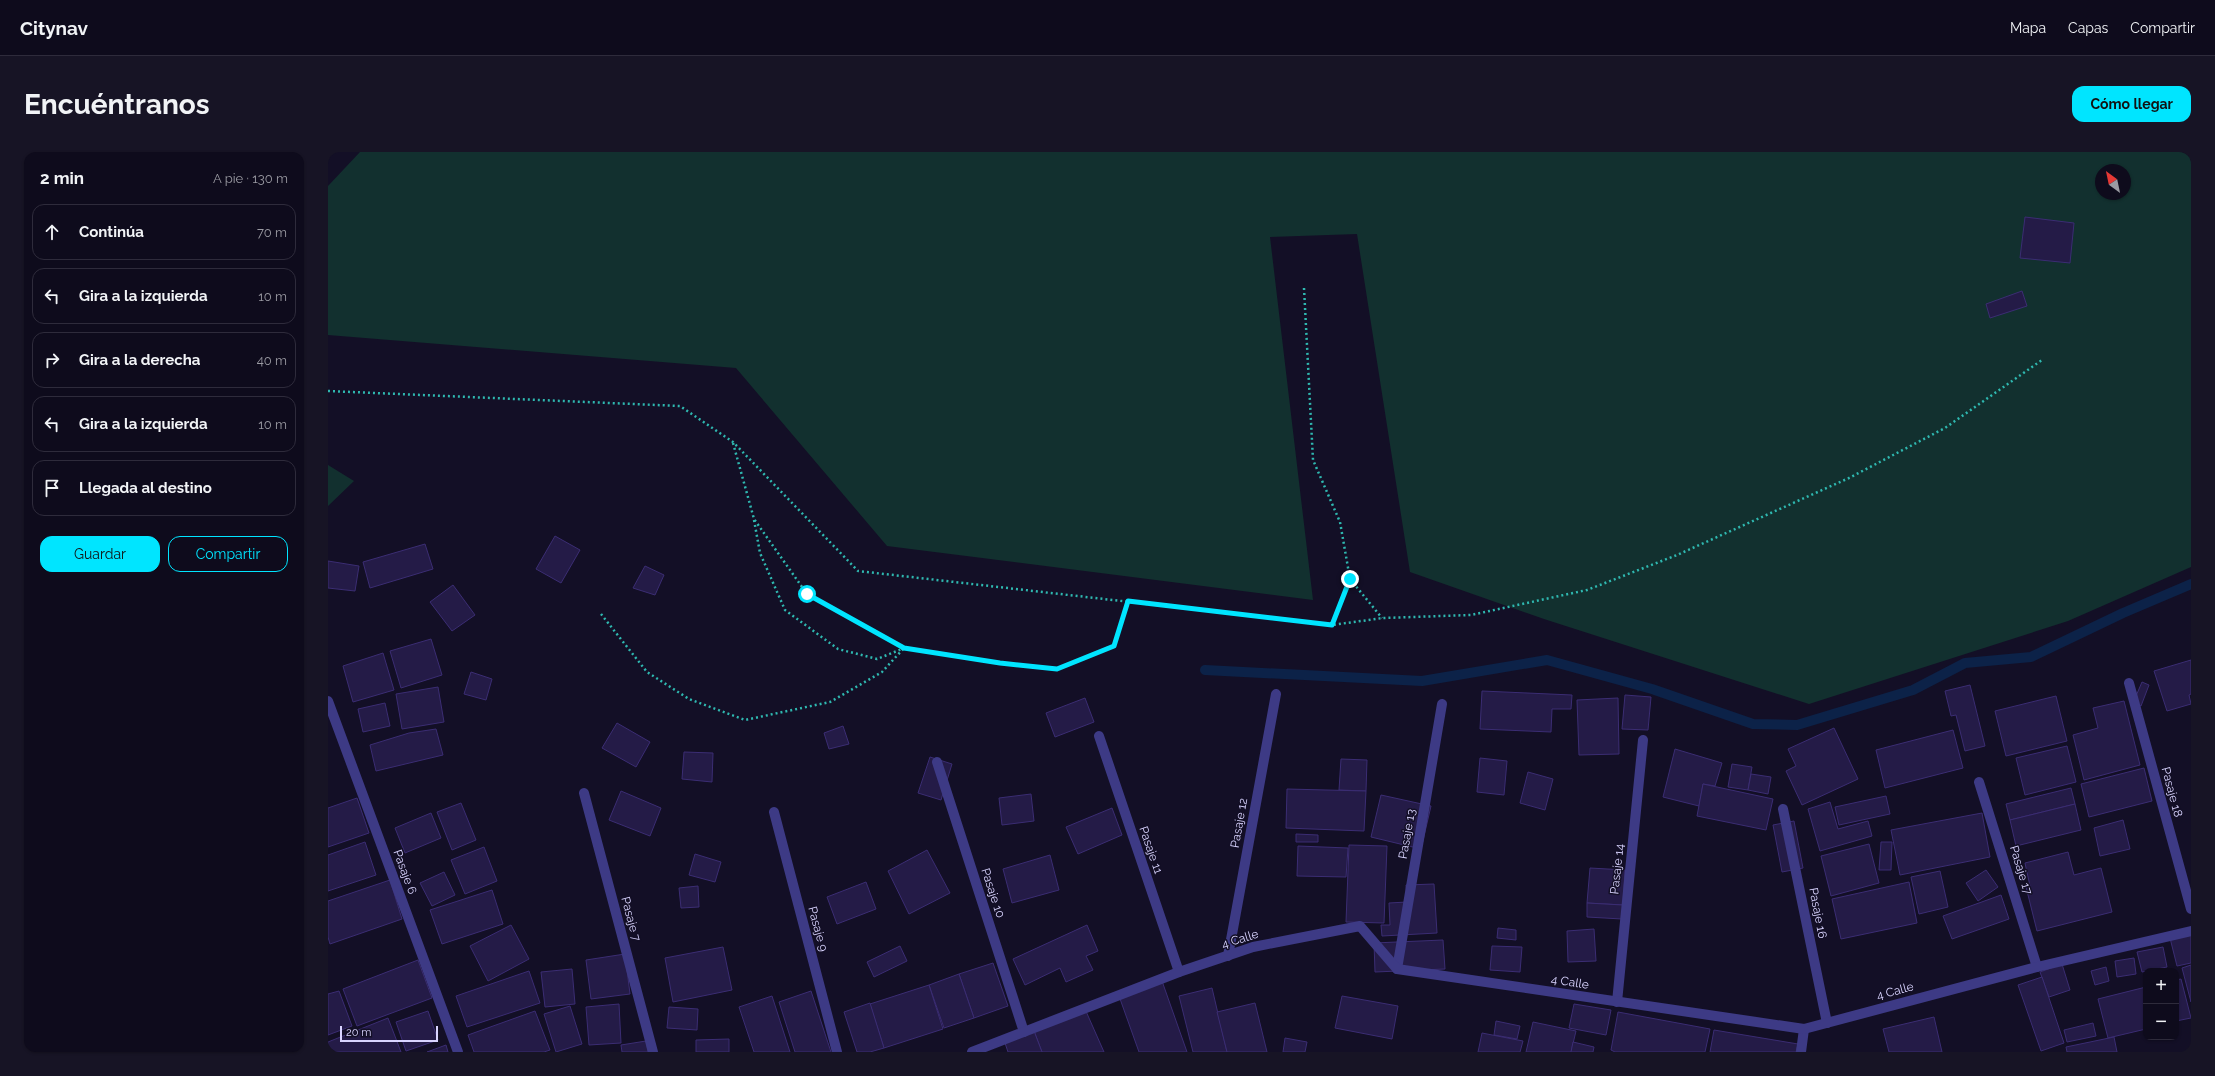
<!DOCTYPE html>
<html lang="es">
<head>
<meta charset="utf-8">
<style>
  body { margin:0; font-family:Raleway,sans-serif; background:#171425; color:#f1f3f6 }
  .controls { position:absolute; right:12px; bottom:12px; display:grid; overflow:hidden; border-radius:8px; box-shadow:0 1px 3px #0004 }
  .controls button { width:36px; height:36px; display:grid; place-items:center; padding:0; border:0; border-bottom:1px solid #2e2b3b; background:#0e0b1c; color:#f1f3f6; font:20px sans-serif }
  .compass { position:absolute; left:1767px; top:12px; width:36px; height:36px; border-radius:50%; background:#0e0b1c; box-shadow:0 1px 3px #0004; rotate:327deg }
  .scale { position:absolute; left:12px; bottom:10px; width:98px; box-sizing:border-box; padding-left:4px; border:2px solid #d9d4ff; border-top:0; font-size:11px; line-height:14px; white-space:nowrap; color:#d9d4ff; -webkit-text-stroke:3px #130f26; paint-order:stroke }
  .stop { position:absolute; width:12px; height:12px; margin:-9px; border:3px solid #00e5ff; border-radius:50%; background:#fff }
  .stop.end { background:#00e5ff; border-color:#fff; box-shadow:0 1px 4px #0008 }
  .list { margin:0; padding:0; list-style:none }
  h2 { display:flex; justify-content:space-between; align-items:center; height:52px; margin:0; padding:0 16px; font-size:17px }
  h2 small { font-size:13px; font-weight:400; color:#9b9ba3 }
  .list li { display:grid; grid-template-columns:26px 1fr auto; gap:12px; align-items:center; box-sizing:border-box; height:56px; margin:0 8px 8px; padding:0 8px; border:1px solid #2e2b3b; border-radius:12px }
  .list b { display:block; font-size:15px; white-space:nowrap }
  .list em { font-size:13px; font-style:normal; color:#9b9ba3 }
  .actions { display:flex; gap:8px; padding:12px 16px }
  .actions a { flex:1; padding:9px 0; border:1px solid #00e5ff; border-radius:12px; text-align:center; font-size:14px; color:#00e5ff }
  .actions .main { background:#00e5ff; color:#111 }
  .icon { flex:none; width:22px; height:22px; fill:none; stroke:currentColor; stroke-width:2; stroke-linecap:round; stroke-linejoin:round }
  .map { position:relative; flex:none; width:1863px; height:900px; overflow:hidden; border-radius:12px }
  header { display:flex; align-items:center; gap:24px; box-sizing:border-box; height:56px; padding:0 20px; background:#0e0b1c; border-bottom:1px solid #2e2b3b }
  header strong { font-size:19px }
  nav { display:flex; gap:22px; margin-inline-start:auto; font-size:14px }
  .intro { display:flex; align-items:center; justify-content:space-between; box-sizing:border-box; height:96px; padding:0 24px }
  h1 { margin:0; font-size:28px }
  .button { padding:10px 18px; border-radius:12px; background:#00e5ff; color:#111; font-size:14px; font-weight:700 }
  main { display:flex; gap:24px; padding:0 24px }
  aside { flex:1; background:#0e0b1c; border-radius:12px; box-shadow:0 1px 3px #0004 }
  .map>svg:first-child { display:block }
  .green { fill:#12302f; fill-rule:evenodd }
  .lines { fill:none; stroke-linecap:round; stroke-linejoin:round }
  .stream { stroke:#0c2248; stroke-width:10 }
  .building { fill:#241b47; stroke:#3b2d73 }
  .path { stroke:#2fb8b0; stroke-width:2.5; stroke-dasharray:2 3; stroke-linecap:butt }
  .service { stroke:#3d3a85; stroke-width:10 }
  .minor { stroke:#3d3a85; stroke-width:10 }
  .route { stroke:#00e5ff; stroke-width:5 }
  .labels { text-anchor:middle; dominant-baseline:central; stroke-width:3; stroke-linejoin:round; paint-order:stroke }
  .street-label { font-size:12px; fill:#d9d4ff; stroke:#130f26 }
</style>
</head>
<body>
<header>
<strong>Citynav</strong>
<nav><a>Mapa</a><a>Capas</a><a>Compartir</a></nav>
</header>
<div class="intro"><h1>Encuéntranos</h1><a class="button">Cómo llegar</a></div>
<main>
<aside>
<h2>2 min<small>A pie · 130 m</small></h2>
<ul class="list">
<li><svg class="icon" aria-label="ahead" viewBox="0 0 24 24"><path d="M12 20V5M6 11l6-6 6 6"/></svg><div><b>Continúa</b></div><em>70 m</em></li>
<li><svg class="icon" aria-label="left" viewBox="0 0 24 24"><path d="M17 20v-9H6M10 6l-5 5 5 5"/></svg><div><b>Gira a la izquierda</b></div><em>10 m</em></li>
<li><svg class="icon" aria-label="right" viewBox="0 0 24 24"><path d="M7 20v-9h11M14 6l5 5-5 5"/></svg><div><b>Gira a la derecha</b></div><em>40 m</em></li>
<li><svg class="icon" aria-label="left" viewBox="0 0 24 24"><path d="M17 20v-9H6M10 6l-5 5 5 5"/></svg><div><b>Gira a la izquierda</b></div><em>10 m</em></li>
<li><svg class="icon" aria-label="arrive" viewBox="0 0 24 24"><path d="M6 21V4h12l-3 4 3 4H6"/></svg><div><b>Llegada al destino</b></div></li>
</ul>
<div class="actions"><a class="main">Guardar</a><a>Compartir</a></div>
</aside>
<div class="map">
<svg width="1863" height="900" viewBox="0 0 1863 900">
  <rect width="100%" height="100%" fill="#130f26"/>
  <!-- green -->
  <g class="green">
    <path d="M32 0H1863V415L1740 469 1481 552 1216 467 1082 420 1029 82 942 85 985 448 559 394 408 216 0 183V34ZM1773 18H1797V42H1773Z"/>
    <path d="M0 313 26 329 0 354Z"/>
  </g>
  <g class="lines">
    <!-- stream -->
    <path class="stream" d="M877 518 1094 529 1219 508 1324 537 1425 572 1469 573 1585 538 1637 511 1703 505 1795 461 1863 432"/>
  </g>
  <!-- building -->
  <g class="building">
    <path d="M1697 65 1746 71 1742 111 1692 106Z"/>
    <path d="M1694 139 1699 154 1662 166 1658 152Z"/>
    <path d="M227 384 252 398 233 431 208 417Z"/>
    <path d="M97 392 105 417 42 436 35 410Z"/>
    <path d="M0 409 31 414 27 439 0 436Z"/>
    <path d="M317 414 336 423 327 443 305 436Z"/>
    <path d="M125 433 147 463 124 479 102 450Z"/>
    <path d="M103 487 114 523 73 536 62 499Z"/>
    <path d="M55 501 66 538 25 550 15 514Z"/>
    <path d="M1863 508V542L1861 543 1863 552 1839 559 1826 519Z"/>
    <path d="M143 520 164 527 158 548 136 542Z"/>
    <path d="M1814 530 1821 533 1813 554 1805 551Z"/>
    <path d="M1642 533 1657 594 1637 599 1628 563 1623 564 1617 539Z"/>
    <path d="M110 535 116 570 74 577 68 542Z"/>
    <path d="M1154 539 1244 543 1243 557H1224L1223 580 1152 577Z"/>
    <path d="M1297 543 1323 545 1320 578 1294 577Z"/>
    <path d="M1728 544 1739 589 1678 604 1667 559Z"/>
    <path d="M757 546 766 570 727 585 718 561Z"/>
    <path d="M1290 546 1291 602 1251 603 1249 548Z"/>
    <path d="M1796 549 1812 613 1756 628 1745 583 1770 576 1765 556Z"/>
    <path d="M57 551 62 574 35 580 30 557Z"/>
    <path d="M289 571 322 590 308 615 274 596Z"/>
    <path d="M515 574 521 592 501 597 496 581Z"/>
    <path d="M1506 576 1530 627 1474 653 1458 619 1468 614 1460 597Z"/>
    <path d="M108 577 115 603 48 619 42 593 81 581Z"/>
    <path d="M1625 578 1635 616 1557 636 1548 598Z"/>
    <path d="M1739 594 1748 630 1697 643 1688 606Z"/>
    <path d="M1347 597 1394 611 1387 634 1375 632 1371 654 1335 645Z"/>
    <path d="M356 600 385 601 384 630 354 627Z"/>
    <path d="M602 605 624 612 613 648 590 641Z"/>
    <path d="M1152 606 1179 609 1176 643 1149 640Z"/>
    <path d="M1013 607 1039 608 1038 639 1011 638Z"/>
    <path d="M1404 612 1424 615 1420 638 1400 635Z"/>
    <path d="M1816 616 1824 649 1761 665 1753 632Z"/>
    <path d="M1200 620 1225 627 1217 658 1192 651Z"/>
    <path d="M1423 622 1443 625 1440 642 1420 638Z"/>
    <path d="M1375 632 1445 647 1438 678 1369 664Z"/>
    <path d="M1743 636 1747 652 1682 668 1678 652Z"/>
    <path d="M959 637 1038 639 1036 679 958 676Z"/>
    <path d="M293 639 333 656 322 684 281 668Z"/>
    <path d="M703 642 706 669 674 673 671 646Z"/>
    <path d="M1053 643 1103 654 1093 697 1043 685Z"/>
    <path d="M1558 644 1562 662 1511 673 1507 655Z"/>
    <path d="M29 646 41 681 0 695V656Z"/>
    <path d="M1502 650 1510 677 1540 669 1544 684 1492 699 1480 657Z"/>
    <path d="M133 651 148 688 124 698 109 660Z"/>
    <path d="M1747 652 1753 678 1688 694 1682 668Z"/>
    <path d="M784 656 794 683 750 702 738 675Z"/>
    <path d="M103 661 113 686 77 701 67 676Z"/>
    <path d="M1654 661 1662 705 1572 723 1563 678Z"/>
    <path d="M1795 668 1802 697 1772 704 1766 676Z"/>
    <path d="M1466 669 1475 716 1454 720 1445 673Z"/>
    <path d="M968 682 990 683V690H968Z"/>
    <path d="M37 690 48 723 0 739V703Z"/>
    <path d="M1553 690H1564L1563 718H1551Z"/>
    <path d="M1541 692 1551 731 1503 744 1493 704Z"/>
    <path d="M1021 693 1059 694 1056 771 1018 770Z"/>
    <path d="M970 694 1020 696 1018 725 969 724Z"/>
    <path d="M156 695 169 729 137 742 123 708Z"/>
    <path d="M599 698 622 741 581 762 560 719Z"/>
    <path d="M1740 700 1746 723 1773 716 1784 760 1709 779 1698 735 1702 734 1697 711Z"/>
    <path d="M367 702 393 710 387 730 361 723Z"/>
    <path d="M722 703 731 738 684 751 675 717Z"/>
    <path d="M1262 716 1297 718 1295 753 1259 751Z"/>
    <path d="M1658 718 1670 735 1650 749 1638 731Z"/>
    <path d="M1612 719 1620 755 1591 762 1583 725Z"/>
    <path d="M116 720 127 743 104 754 92 731Z"/>
    <path d="M62 728 74 767 2 792 0 785V749Z"/>
    <path d="M538 730 548 757 509 772 499 745Z"/>
    <path d="M1581 730 1589 771 1513 787 1504 747Z"/>
    <path d="M1106 732 1109 781 1054 784 1053 773H1062L1061 751 1079 750 1078 733Z"/>
    <path d="M370 734 371 755 353 756 351 736Z"/>
    <path d="M164 738 175 772 114 792 102 758Z"/>
    <path d="M1673 743 1681 767 1624 787 1615 764Z"/>
    <path d="M1259 751 1295 753 1294 767 1259 765Z"/>
    <path d="M183 773 201 807 160 829 142 794Z"/>
    <path d="M759 773 770 799 758 804 765 818 738 830 732 816 697 833 685 807Z"/>
    <path d="M1170 776 1188 778V788L1169 786Z"/>
    <path d="M1266 777 1268 809 1240 810 1239 779Z"/>
    <path d="M1863 777V811L1849 814 1841 782Z"/>
    <path d="M1115 788 1117 817 1047 820 1046 791Z"/>
    <path d="M572 794 579 809 546 825 539 810Z"/>
    <path d="M1164 794 1194 795 1192 820 1162 818Z"/>
    <path d="M395 795 404 838 345 850 337 806Z"/>
    <path d="M1835 795 1839 815 1814 820 1809 800Z"/>
    <path d="M297 802 302 842 263 847 258 808Z"/>
    <path d="M1806 806 1808 822 1789 825 1787 809Z"/>
    <path d="M90 808 104 846 29 874 15 837Z"/>
    <path d="M665 811 680 854 646 866 631 822Z"/>
    <path d="M1734 812 1742 838 1721 845 1712 820Z"/>
    <path d="M1863 813V850L1854 816Z"/>
    <path d="M1778 815 1781 829 1767 833 1763 819Z"/>
    <path d="M244 817 247 852 217 855 213 820Z"/>
    <path d="M201 819 212 851 139 875 128 844Z"/>
    <path d="M631 822 646 866 616 876 601 833Z"/>
    <path d="M1714 825 1736 891 1713 899 1690 833Z"/>
    <path d="M1853 827 1863 866 1848 869V828Z"/>
    <path d="M834 829 859 900H811L791 844Z"/>
    <path d="M601 833 615 877 556 896 542 852Z"/>
    <path d="M1818 835V877L1780 886 1770 847Z"/>
    <path d="M884 836 899 900H865L851 844Z"/>
    <path d="M11 839 24 874 0 883V842Z"/>
    <path d="M483 839 503 900H467L451 850Z"/>
    <path d="M444 844 462 900H426L411 855Z"/>
    <path d="M1014 844 1070 854 1064 887 1007 876Z"/>
    <path d="M542 851 556 896 542 900H529L516 860Z"/>
    <path d="M927 851 939 900H899L889 860Z"/>
    <path d="M291 852 293 891 261 893 258 855Z"/>
    <path d="M1246 852 1283 858 1278 883 1241 876Z"/>
    <path d="M242 854 254 892 228 900 216 862Z"/>
    <path d="M341 855 370 857 369 878 339 876Z"/>
    <path d="M757 857 776 900H714L706 879Z"/>
    <path d="M100 859 110 888 78 899 68 870Z"/>
    <path d="M207 859 222 898 216 900H146L140 883Z"/>
    <path d="M1290 860 1382 877 1377 900H1287L1283 898Z"/>
    <path d="M1606 865 1614 900H1561L1555 877Z"/>
    <path d="M60 866 73 900H0V890Z"/>
    <path d="M1168 869 1192 874 1189 887 1166 883Z"/>
    <path d="M1205 870 1248 879 1243 900H1198Z"/>
    <path d="M1765 871 1768 884 1739 890 1736 878Z"/>
    <path d="M1386 878 1470 892 1468 900H1382Z"/>
    <path d="M706 879 714 900H680L677 891Z"/>
    <path d="M1154 881 1195 889 1192 900H1150Z"/>
    <path d="M1786 885 1789 900H1739L1738 895Z"/>
    <path d="M957 886 979 890 977 900H955Z"/>
    <path d="M401 887V900H368V888Z"/>
    <path d="M318 889 320 900H294L293 893Z"/>
    <path d="M1245 890 1266 895 1265 900H1243Z"/>
    <path d="M118 893 120 900H99Z"/>
  </g>
  <g class="lines">
    <!-- path -->
    <g class="path">
      <path d="M976 136 985 308 1012 370 1022 427 1004 473"/>
      <path d="M0 239 352 254 405 290 530 419 1004 473 1055 466 1143 463 1259 438 1349 403 1521 326 1617 276 1714 208"/>
      <path d="M405 291 426 367 479 442 576 496 672 511 729 517 786 494 800 449"/>
      <path d="M426 368 432 401 457 458 510 497 549 507 574 497"/>
      <path d="M1022 427 1054 466"/>
      <path d="M273 462 319 520 361 547 417 568 502 550 554 520 576 496"/>
    </g>
    <!-- service -->
    <g class="service">
      <path d="M1801 531 1863 757"/>
      <path d="M0 549 130 900"/>
      <path d="M771 584 851 820"/>
      <path d="M609 610 696 880"/>
      <path d="M1651 630 1709 815"/>
      <path d="M256 641 325 900"/>
      <path d="M1455 657 1499 871"/>
      <path d="M446 660 509 900"/>
      <path d="M900 804 948 542"/>
      <path d="M1069 817 1114 552"/>
      <path d="M1289 850 1315 588"/>
      <path d="M1473 900 1476 877"/>
    </g>
    <!-- minor -->
    <path class="minor" d="M644 900 851 820 925 795 1032 774 1069 817 1476 877 1709 815 1863 779"/>
  </g>
  <g class="lines">
    <!-- route -->
    <path class="route" d="M479 442 576 496 672 511 729 517 786 494 800 449 1004 473 1022 427"/>
  </g>
  <g class="labels">
    <!-- street labels -->
    <g class="street-label">
      <text transform="translate(1844 640) rotate(75)">Pasaje 18</text>
      <text transform="translate(911 671) rotate(-80)">Pasaje 12</text>
      <text transform="translate(1079 682) rotate(-80)">Pasaje 13</text>
      <text transform="translate(823 698) rotate(71)">Pasaje 11</text>
      <text transform="translate(1289 717) rotate(-84)">Pasaje 14</text>
      <text transform="translate(1693 718) rotate(73)">Pasaje 17</text>
      <text transform="translate(77 720) rotate(70)">Pasaje 6</text>
      <text transform="translate(665 741) rotate(72)">Pasaje 10</text>
      <text transform="translate(1490 761) rotate(79)">Pasaje 16</text>
      <text transform="translate(303 767) rotate(75)">Pasaje 7</text>
      <text transform="translate(490 777) rotate(75)">Pasaje 9</text>
      <text transform="translate(912 787) rotate(-17)">4 Calle</text>
      <text transform="translate(1242 830) rotate(9)">4 Calle</text>
      <text transform="translate(1567 839) rotate(-15)">4 Calle</text>
    </g>
  </g>
</svg>
<div class="controls">
<button>+</button>
<button>−</button>
</div>
<svg class="compass" viewBox="-18 -18 36 36"><path d="M0-13l5 13h-10z" fill="#e53935"/><path d="M0 13l5-13h-10z" fill="#9b9ba3"/></svg>
<div class="scale">20 m</div>
<div class="stop" style="left:479px;top:442px"></div>
<div class="stop end" style="left:1022px;top:427px"></div>
</div>
</main>
</body>
</html>
